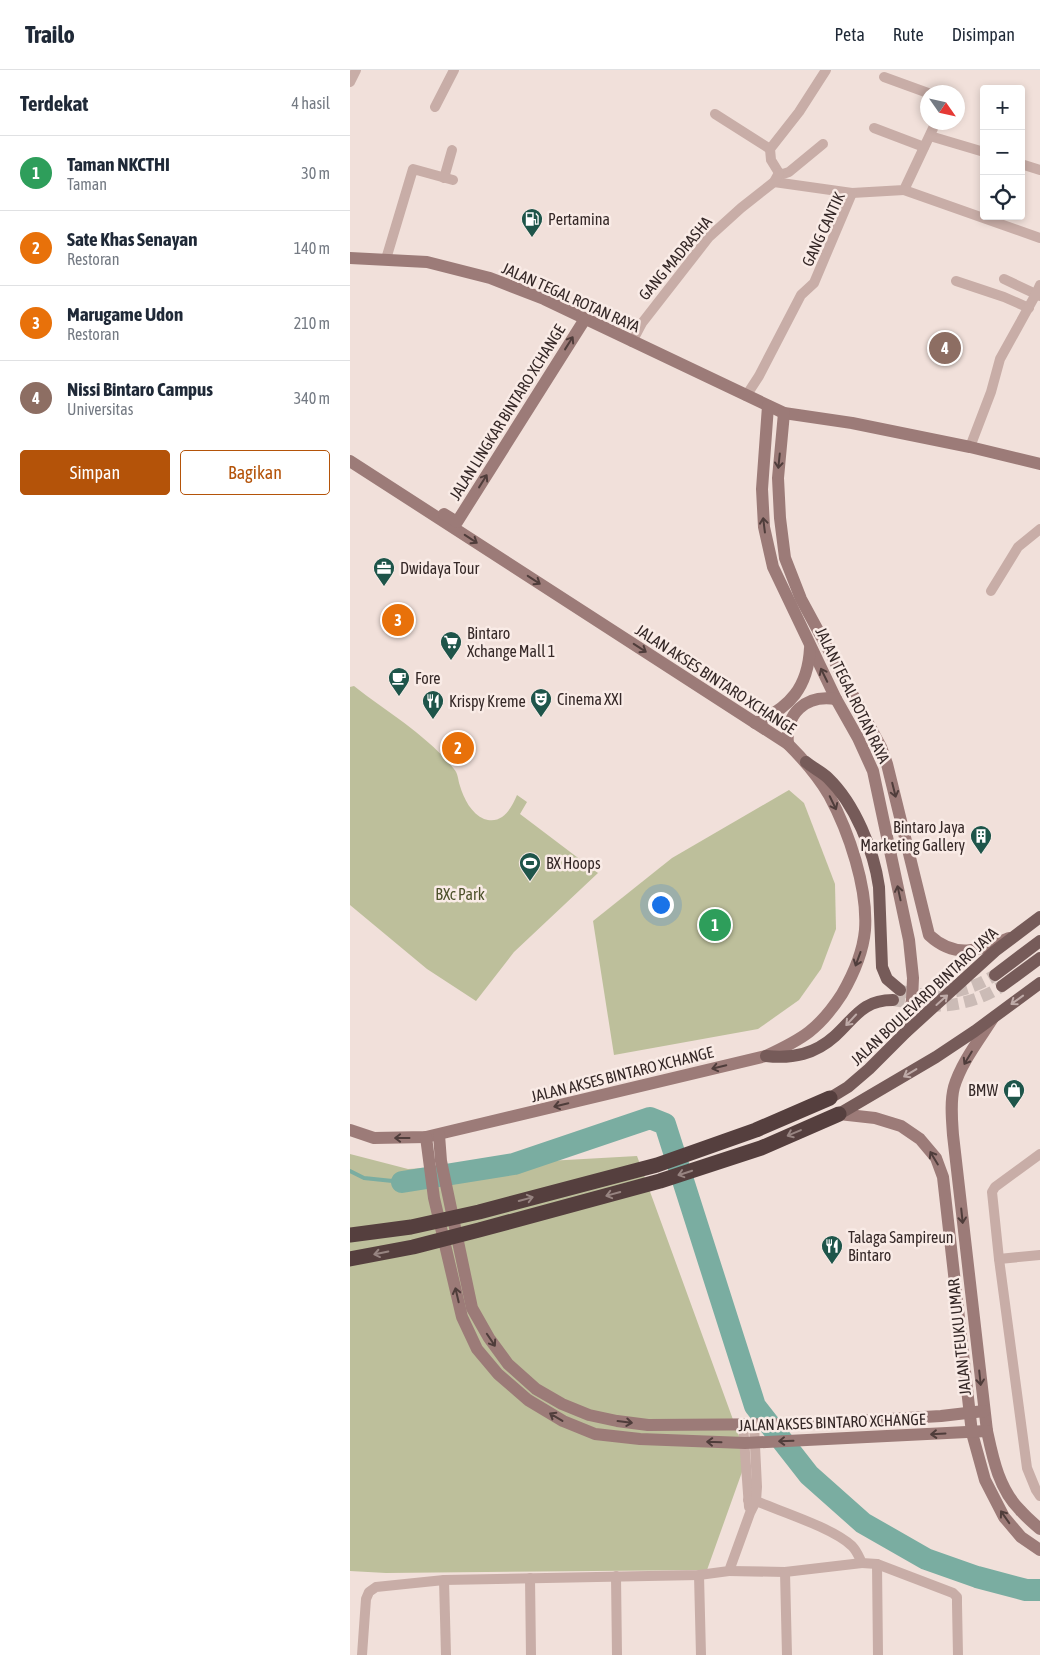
<!DOCTYPE html>
<html lang="id">
<head>
<meta charset="utf-8">
<style>
  body { margin:0; font-family:"Asap Condensed",sans-serif; background:#f2f2f3; color:#1f2937 }
  .controls { position:absolute; right:15px; top:15px; display:grid; overflow:hidden; border-radius:5px; box-shadow:0 2px 8px #0003 }
  .controls button { width:45px; height:45px; display:grid; place-items:center; padding:0; border:0; border-bottom:1px solid #e0e1e3; background:#fff; color:#1f2937; font:25px sans-serif }
  .compass { position:absolute; left:570px; top:15px; width:45px; height:45px; border-radius:50%; background:#fff; box-shadow:0 2px 8px #0003; rotate:124deg }
  .you { position:absolute; left:310px; top:834px; width:18px; height:18px; margin:-12px; border:4px solid #fff; border-radius:50%; background:#1a73e8; box-shadow:0 0 0 8px #1a73e833 }
  .badge { display:grid; place-items:center; width:32px; height:32px; border-radius:50%; background:#b45309; color:#fff; font-size:16px; font-weight:700 }
  .pin { position:absolute; translate:-50% -50%; border:2px solid #fff; box-shadow:0 1px 5px #0006 }
  .list { margin:0; padding:0; list-style:none }
  h2 { display:flex; justify-content:space-between; align-items:center; height:65px; margin:0; padding:0 20px; font-size:21px }
  h2 small { font-size:16px; font-weight:400; color:#747a83 }
  .list li { display:grid; grid-template-columns:32px 1fr auto; gap:15px; align-items:center; box-sizing:border-box; height:75px; padding:0 20px; border-top:1px solid #e0e1e3 }
  .list b { display:block; font-size:19px; white-space:nowrap }
  .list p { margin:0; font-size:16px; white-space:nowrap; color:#747a83 }
  .list em { font-size:16px; font-style:normal; color:#747a83 }
  .actions { display:flex; gap:10px; padding:15px 20px }
  .actions a { flex:1; padding:11px 0; border:1px solid #b45309; border-radius:5px; text-align:center; font-size:18px; color:#b45309 }
  .actions .main { background:#b45309; color:#fff }
  .icon { flex:none; width:28px; height:28px; fill:none; stroke:currentColor; stroke-width:2; stroke-linecap:round; stroke-linejoin:round }
  .map { position:relative; flex:none; width:690px; height:1585px; overflow:hidden }
  header { display:flex; align-items:center; gap:30px; box-sizing:border-box; height:70px; padding:0 25px; background:#fff; border-bottom:1px solid #e0e1e3 }
  header strong { font-size:24px }
  nav { display:flex; gap:28px; margin-inline-start:auto; font-size:18px }
  main { display:flex }
  aside { flex:1; background:#fff }
  .map>svg:first-child { display:block }
  .green { fill:#bdbf9b }
  .lines { fill:none; stroke-linecap:round; stroke-linejoin:round }
  .stream { stroke:#7aada1; stroke-width:4 }
  .river { stroke:#7aada1; stroke-width:22 }
  .primary-tunnel { stroke:#cbbbb6; stroke-width:12; stroke-dasharray:12 6; stroke-linecap:butt }
  .minor { stroke:#c8ada7; stroke-width:10 }
  .secondary { stroke:#9c7b78; stroke-width:12 }
  .primary { stroke:#765b59; stroke-width:12 }
  .motorway { stroke:#553f3e; stroke-width:15 }
  .oneway { stroke:#4f3d3b }
  .oneway2 { stroke:#beaaa7 }
  .oneway3 { stroke:#978481 }
  .labels { text-anchor:middle; dominant-baseline:central; stroke-width:5; stroke-linejoin:round; paint-order:stroke }
  .poi-label { font-size:16px; fill:#352827; stroke:#f9ebe6; text-anchor:start }
  .street-label { font-size:16px; fill:#352827; stroke:#f9ebe6 }
  .park-label { font-size:16px; fill:#4e522c; stroke:#f9ebe6 }
</style>
</head>
<body>
<header>
<strong>Trailo</strong>
<nav><a>Peta</a><a>Rute</a><a>Disimpan</a></nav>
</header>
<main>
<aside>
<h2>Terdekat<small>4 hasil</small></h2>
<ul class="list">
<li><span class="badge" style="background:#2e9e5b">1</span><div><b>Taman NKCTHI</b><p>Taman</p></div><em>30 m</em></li>
<li><span class="badge" style="background:#e8710a">2</span><div><b>Sate Khas Senayan</b><p>Restoran</p></div><em>140 m</em></li>
<li><span class="badge" style="background:#e8710a">3</span><div><b>Marugame Udon</b><p>Restoran</p></div><em>210 m</em></li>
<li><span class="badge" style="background:#8d6e63">4</span><div><b>Nissi Bintaro Campus</b><p>Universitas</p></div><em>340 m</em></li>
</ul>
<div class="actions"><a class="main">Simpan</a><a>Bagikan</a></div>
</aside>
<div class="map">
<svg width="690" height="1585" viewBox="0 0 690 1585">
  <rect width="100%" height="100%" fill="#f1e0da"/>
  <!-- green -->
  <g class="green">
    <path d="M4 616C38 643 76 664 104 699 108 703 108 710 110 716 114 729 121 743 134 749 152 755 161 739 167 725L177 732 170 744 248 803 164 882 126 931 77 899 0 835V617Z"/>
    <path d="M439 720 454 733 485 814 486 859 471 899 449 930 408 959 264 985 243 851 322 788Z"/>
    <path d="M0 1084 58 1099 287 1086 397 1388 357 1500 36 1503 0 1501Z"/>
  </g>
  <g class="lines">
    <!-- stream -->
    <path class="stream" d="M0 1101 14 1108 52 1112"/>
    <!-- river -->
    <path class="river" d="M52 1112 164 1094 300 1048 315 1054 405 1336 459 1405 513 1453 576 1489 627 1507 676 1520H690"/>
    <!-- primary-tunnel -->
    <g class="primary-tunnel">
      <path d="M552 921C583 929 619 922 645 905"/>
      <path d="M543 930C553 931 564 934 574 935 601 938 629 931 652 916"/>
    </g>
    <!-- minor -->
    <g class="minor">
      <path d="M534 7 578 23"/>
      <path d="M0 12 6 0"/>
      <path d="M85 37 104 0"/>
      <path d="M365 44 420 79"/>
      <path d="M524 58 574 77"/>
      <path d="M580 66 634 82"/>
      <path d="M671 94 690 100"/>
      <path d="M429 103 421 90 420 79 449 42 476 0"/>
      <path d="M429 103 433 104 439 102 473 74"/>
      <path d="M94 108 102 80"/>
      <path d="M424 112 502 123 554 120 586 52"/>
      <path d="M554 120 690 168"/>
      <path d="M36 189 63 99 103 110"/>
      <path d="M654 209 690 226"/>
      <path d="M606 211 654 227 679 238"/>
      <path d="M282 272 292 253 359 167 391 138 424 112 429 103"/>
      <path d="M396 326 409 306 451 225 464 213 502 123"/>
      <path d="M620 377 641 322 650 289 686 224 690 215"/>
      <path d="M641 521 668 477 690 459"/>
      <path d="M690 1084 645 1117 642 1122 649 1189 677 1398 686 1420 690 1426"/>
      <path d="M649 1189 690 1185"/>
      <path d="M393 1355 399 1437"/>
      <path d="M398 1430 406 1431C432 1442 483 1458 502 1476 507 1481 509 1487 512 1493L527 1494 603 1523 607 1527V1534L608 1585"/>
      <path d="M527 1494 528 1585"/>
      <path d="M379 1501 435 1502 512 1493"/>
      <path d="M435 1502 437 1585"/>
      <path d="M349 1505 351 1585"/>
      <path d="M266 1506 267 1585"/>
      <path d="M180 1508 181 1585"/>
      <path d="M94 1510 96 1585"/>
      <path d="M12 1585 16 1529 19 1522 26 1517 94 1510 349 1505 379 1501 400 1443 406 1431 407 1417 404 1355"/>
    </g>
    <!-- secondary -->
    <g class="secondary">
      <path d="M0 188 77 192 140 208 194 229 434 343 502 353 620 377 690 394"/>
      <path d="M418 336 412 419 414 457 423 497 486 629 508 668 523 701 559 870 563 908 562 930 556 962"/>
      <path d="M434 343 428 408 430 448 435 488 451 529 531 677 537 694 579 865C606 890 629 880 659 868"/>
      <path d="M0 391 438 674C454 690 468 706 479 725 499 762 518 818 515 860 513 882 503 905 492 924 483 938 473 951 459 962 446 972 431 979 416 986L76 1067 24 1068 0 1060"/>
      <path d="M94 444 107 452 235 249"/>
      <path d="M405 653C440 638 458 617 460 578"/>
      <path d="M438 674C435 644 455 624 486 629"/>
      <path d="M643 948C629 970 611 993 604 1017 600 1032 602 1050 603 1065L637 1361C643 1389 649 1419 670 1440 676 1447 683 1453 690 1459"/>
      <path d="M489 1044 525 1048 551 1056 570 1069 586 1088 593 1107 622 1363 635 1410 654 1447 671 1467 690 1480"/>
      <path d="M89 1065 91 1091 122 1238 139 1268 158 1294 186 1319 212 1334 239 1345 267 1351 298 1355 454 1354 591 1346 634 1341"/>
      <path d="M76 1067 84 1128 112 1247 127 1279 148 1304 178 1330 213 1351 245 1364 290 1369 395 1373 637 1361"/>
    </g>
    <!-- primary -->
    <g class="primary">
      <path d="M456 692C463 698 472 702 478 708 505 734 524 781 529 817L532 897 537 909 550 920"/>
      <path d="M645 905 690 871"/>
      <path d="M652 916 690 888"/>
      <path d="M416 986C443 989 465 984 485 966 505 948 512 930 543 930"/>
      <path d="M480 1028 498 1017 519 999 556 962 645 881 690 847"/>
      <path d="M489 1044 586 987 625 961 690 913"/>
    </g>
    <!-- motorway -->
    <g class="motorway">
      <path d="M0 1165 61 1157 129 1142 307 1095 406 1060 480 1028"/>
      <path d="M0 1189 63 1177 129 1160 310 1111 411 1078 489 1044"/>
    </g>
  </g>
  <!-- one-way arrows -->
  <defs><path id="oneway-shaft" d="M-6 0H5M1.5-3L5.5 0L1.5 3" fill="none" stroke-width="1.6" stroke-linecap="round" stroke-linejoin="round" transform="scale(1.25)"/></defs>
  <g class="oneway">
    <use href="#oneway-shaft" transform="translate(219 273) rotate(-58)"/>
    <use href="#oneway-shaft" transform="translate(429 391) rotate(96)"/>
    <use href="#oneway-shaft" transform="translate(133 411) rotate(-58)"/>
    <use href="#oneway-shaft" transform="translate(414 455) rotate(-97)"/>
    <use href="#oneway-shaft" transform="translate(121 469) rotate(33)"/>
    <use href="#oneway-shaft" transform="translate(184 510) rotate(33)"/>
    <use href="#oneway-shaft" transform="translate(290 578) rotate(33)"/>
    <use href="#oneway-shaft" transform="translate(474 605) rotate(-116)"/>
    <use href="#oneway-shaft" transform="translate(544 720) rotate(76)"/>
    <use href="#oneway-shaft" transform="translate(483 733) rotate(64)"/>
    <use href="#oneway-shaft" transform="translate(549 823) rotate(-102)"/>
    <use href="#oneway-shaft" transform="translate(508 889) rotate(110)"/>
    <use href="#oneway-shaft" transform="translate(618 988) rotate(121)"/>
    <use href="#oneway-shaft" transform="translate(369 997) rotate(166)"/>
    <use href="#oneway-shaft" transform="translate(211 1035) rotate(167)"/>
    <use href="#oneway-shaft" transform="translate(52 1068) rotate(180)"/>
    <use href="#oneway-shaft" transform="translate(584 1088) rotate(-121)"/>
    <use href="#oneway-shaft" transform="translate(612 1146) rotate(84)"/>
    <use href="#oneway-shaft" transform="translate(107 1225) rotate(-103)"/>
    <use href="#oneway-shaft" transform="translate(141 1270) rotate(56)"/>
    <use href="#oneway-shaft" transform="translate(630 1308) rotate(84)"/>
    <use href="#oneway-shaft" transform="translate(206 1347) rotate(-149)"/>
    <use href="#oneway-shaft" transform="translate(275 1352) rotate(7)"/>
    <use href="#oneway-shaft" transform="translate(588 1364) rotate(177)"/>
    <use href="#oneway-shaft" transform="translate(436 1371) rotate(178)"/>
    <use href="#oneway-shaft" transform="translate(364 1372) rotate(-178)"/>
    <use href="#oneway-shaft" transform="translate(655 1447) rotate(-125)"/>
  </g>
  <g class="oneway2">
    <use href="#oneway-shaft" transform="translate(592 930) rotate(-42)"/>
    <use href="#oneway-shaft" transform="translate(667 930) rotate(144)"/>
    <use href="#oneway-shaft" transform="translate(501 950) rotate(133)"/>
    <use href="#oneway-shaft" transform="translate(560 1003) rotate(149)"/>
  </g>
  <g class="oneway3">
    <use href="#oneway-shaft" transform="translate(444 1063) rotate(157)"/>
    <use href="#oneway-shaft" transform="translate(335 1103) rotate(162)"/>
    <use href="#oneway-shaft" transform="translate(263 1124) rotate(165)"/>
    <use href="#oneway-shaft" transform="translate(176 1129) rotate(-15)"/>
    <use href="#oneway-shaft" transform="translate(31 1183) rotate(168)"/>
  </g>
  <!-- icons -->
  <defs>
    <g id="fuel-pin" transform="scale(1.125)"><path d="M0 17L-7.5 6A9.5 9.5 0 1 1 7.5 6Z" fill="#1e554a" stroke="#f9ebe6"/><path d="M-5.5-6h7V0h2V4h1.3V-2.5L3-4.5l.8-.8L6-3V5H2.5V1h-1V6h-7ZM-4.2-4.7v3.2H.2V-4.7Z" fill="#fff"/></g>
    <g id="office-pin" transform="scale(1.125)"><path d="M0 17L-7.5 6A9.5 9.5 0 1 1 7.5 6Z" fill="#1e554a" stroke="#f9ebe6"/><path d="M-6-3h4V-5.5h4V-3h4V5H-6ZM-1-4.5V-3h2v-1.5ZM-6 0V1H6V0Z" fill="#fff"/></g>
    <g id="supermarket-pin" transform="scale(1.125)"><path d="M0 17L-7.5 6A9.5 9.5 0 1 1 7.5 6Z" fill="#1e554a" stroke="#f9ebe6"/><path d="M-6-5.5h2.5l.6 2H6L4.5 2H-2.5L-4.4-4H-6ZM-1.5 3.2a1.3 1.3 0 1 0 .1 0ZM3 3.2a1.3 1.3 0 1 0 .1 0Z" fill="#fff"/></g>
    <g id="cafe-pin" transform="scale(1.125)"><path d="M0 17L-7.5 6A9.5 9.5 0 1 1 7.5 6Z" fill="#1e554a" stroke="#f9ebe6"/><path d="M-5.5-4.5H6V0H3Q3 3.5 0 3.5H-2.5Q-5.5 3.5-5.5 0ZM3-3.2v2h1.7v-2ZM-6 4.5H4V6H-6Z" fill="#fff"/></g>
    <g id="theatre-pin" transform="scale(1.125)"><path d="M0 17L-7.5 6A9.5 9.5 0 1 1 7.5 6Z" fill="#1e554a" stroke="#f9ebe6"/><path d="M-5-5.5Q0-4 5-5.5V0Q5 5 0 6Q-5 5-5 0ZM-3.3-2.5H-1v1.5H-3.3ZM1-2.5H3.3v1.5H1ZM-2.8 1Q0 5.5 2.8 1Z" fill="#fff"/></g>
    <g id="restaurant-pin" transform="scale(1.125)"><path d="M0 17L-7.5 6A9.5 9.5 0 1 1 7.5 6Z" fill="#1e554a" stroke="#f9ebe6"/><path d="M-5-6h1v4h1v-4h1v4h1v-4h1v5L-1.5 .5V6h-2V.5L-5-1ZM5-6V6H3V1.5H1.5Q1.5-4 5-6Z" fill="#fff"/></g>
    <g id="building-pin" transform="scale(1.125)"><path d="M0 17L-7.5 6A9.5 9.5 0 1 1 7.5 6Z" fill="#1e554a" stroke="#f9ebe6"/><path d="M-4-6H4V6H1V3H-1V6H-4ZM-2.5-4.3h1.7v1.8h-1.7ZM.8-4.3h1.7v1.8H.8ZM-2.5-1h1.7V.8h-1.7ZM.8-1h1.7V.8H.8Z" fill="#fff"/></g>
    <g id="stadium-pin" transform="scale(1.125)"><path d="M0 17L-7.5 6A9.5 9.5 0 1 1 7.5 6Z" fill="#1e554a" stroke="#f9ebe6"/><path d="M0-5a6.5 5 0 1 0 0 10a6.5 5 0 1 0 0-10ZM-3.5-1.8h7v3.6h-7Z" fill="#fff"/></g>
    <g id="shop-pin" transform="scale(1.125)"><path d="M0 17L-7.5 6A9.5 9.5 0 1 1 7.5 6Z" fill="#1e554a" stroke="#f9ebe6"/><path d="M-5-2.5h2.3a2.7 3.5 0 0 1 5.4 0H5L5.5 6h-11ZM-1.5-2.5h3a1.5 2.3 0 0 0-3 0Z" fill="#fff"/></g>
  </defs>
  <g fill-rule="evenodd">
    <use href="#fuel-pin" x="182" y="149"/>
    <use href="#office-pin" x="34" y="498"/>
    <use href="#supermarket-pin" x="101" y="572"/>
    <use href="#cafe-pin" x="49" y="608"/>
    <use href="#theatre-pin" x="191" y="629"/>
    <use href="#restaurant-pin" x="83" y="631"/>
    <use href="#building-pin" x="631" y="766"/>
    <use href="#stadium-pin" x="180" y="793"/>
    <use href="#shop-pin" x="664" y="1020"/>
    <use href="#restaurant-pin" x="482" y="1176"/>
  </g>
  <g class="labels">
    <!-- poi labels -->
    <g class="poi-label">
      <text x="198" y="149">Pertamina</text>
      <text x="50" y="498">Dwidaya Tour</text>
      <text x="117" y="563">Bintaro<tspan x="117" dy="18">Xchange Mall 1</tspan></text>
      <text x="65" y="608">Fore</text>
      <text x="207" y="629">Cinema XXI</text>
      <text x="99" y="631">Krispy Kreme</text>
      <text x="615" y="757" text-anchor="end">Bintaro Jaya<tspan x="615" dy="18">Marketing Gallery</tspan></text>
      <text x="196" y="793">BX Hoops</text>
      <text x="648" y="1020" text-anchor="end">BMW</text>
      <text x="498" y="1167">Talaga Sampireun<tspan x="498" dy="18">Bintaro</tspan></text>
    </g>
    <!-- street labels -->
    <g class="street-label">
      <text transform="translate(473 159) rotate(-65)">GANG CANTIK</text>
      <text transform="translate(325 188) rotate(-50)">GANG MADRASHA</text>
      <text transform="translate(221 227) rotate(24)">JALAN TEGAL ROTAN RAYA</text>
      <text transform="translate(157 342) rotate(-58)">JALAN LINGKAR BINTARO XCHANGE</text>
      <text transform="translate(366 609) rotate(33)">JALAN AKSES BINTARO XCHANGE</text>
      <text transform="translate(503 625) rotate(64)">JALAN TEGAL ROTAN RAYA</text>
      <text transform="translate(574 926) rotate(-43)">JALAN BOULEVARD BINTARO JAYA</text>
      <text transform="translate(272 1004) rotate(-14)">JALAN AKSES BINTARO XCHANGE</text>
      <text transform="translate(609 1267) rotate(-96)">JALAN TEUKU UMAR</text>
      <text transform="translate(482 1352) rotate(-2)">JALAN AKSES BINTARO XCHANGE</text>
    </g>
    <!-- park labels -->
    <g class="park-label">
      <text x="110" y="824">BXc Park</text>
    </g>
  </g>
</svg>
<div class="controls">
<button>+</button>
<button>−</button>
<button><svg class="icon" aria-label="locate" viewBox="0 0 24 24"><circle cx="12" cy="12" r="6"/><path d="M12 2v4M12 18v4M2 12h4M18 12h4"/></svg></button>
</div>
<svg class="compass" viewBox="-18 -18 36 36"><path d="M0-13l5 13h-10z" fill="#e53935"/><path d="M0 13l5-13h-10z" fill="#747a83"/></svg>
<div class="you"></div>
<div class="pin badge" style="left:365px;top:855px;background:#2e9e5b">1</div>
<div class="pin badge" style="left:108px;top:678px;background:#e8710a">2</div>
<div class="pin badge" style="left:48px;top:550px;background:#e8710a">3</div>
<div class="pin badge" style="left:595px;top:278px;background:#8d6e63">4</div>
</div>
</main>
</body>
</html>
